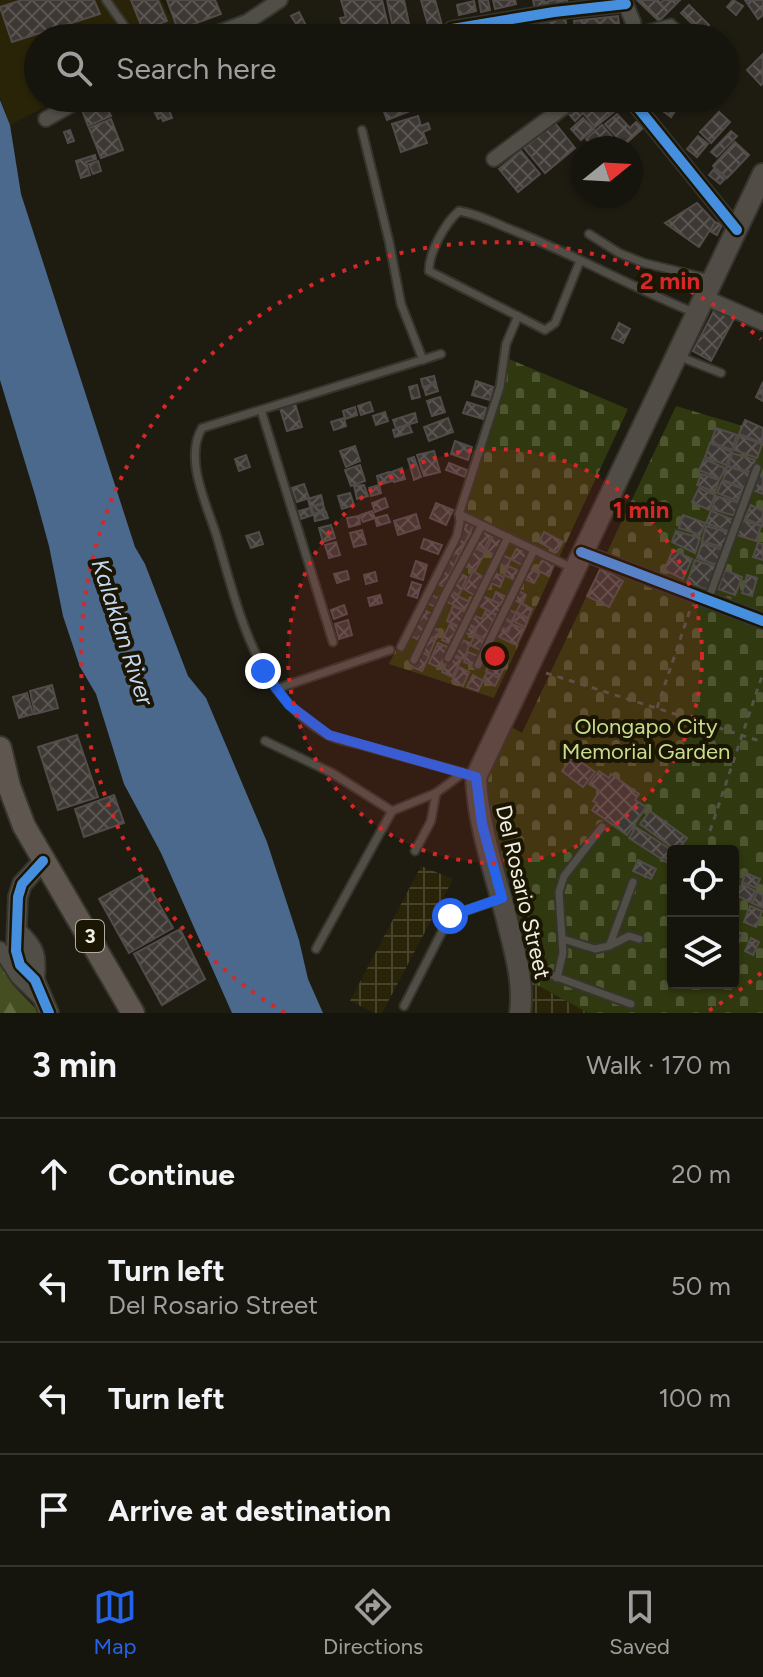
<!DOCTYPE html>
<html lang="en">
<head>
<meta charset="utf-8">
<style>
  body { margin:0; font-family:Figtree,sans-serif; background:#1f1e16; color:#f1f3f6 }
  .controls { position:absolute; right:24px; bottom:24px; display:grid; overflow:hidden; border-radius:8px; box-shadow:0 2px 6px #0004 }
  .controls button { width:72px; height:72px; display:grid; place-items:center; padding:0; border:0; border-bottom:2px solid #35342e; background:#16150d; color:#f1f3f6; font:40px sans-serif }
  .compass { position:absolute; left:571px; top:136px; width:72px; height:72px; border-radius:50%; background:#16150d; box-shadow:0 2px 6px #0004; rotate:72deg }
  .stop { position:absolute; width:24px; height:24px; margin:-18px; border:6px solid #2563eb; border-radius:50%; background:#fff }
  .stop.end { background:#2563eb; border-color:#fff; box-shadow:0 2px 8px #0008 }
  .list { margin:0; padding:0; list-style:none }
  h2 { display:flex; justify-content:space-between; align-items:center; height:104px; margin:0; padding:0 32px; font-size:34px }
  h2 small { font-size:26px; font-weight:400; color:#9e9f9d }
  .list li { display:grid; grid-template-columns:52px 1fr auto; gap:24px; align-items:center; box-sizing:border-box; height:112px; padding:0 32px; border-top:2px solid #35342e }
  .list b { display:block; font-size:30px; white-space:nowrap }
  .list p { margin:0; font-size:26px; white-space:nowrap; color:#9e9f9d }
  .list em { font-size:26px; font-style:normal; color:#9e9f9d }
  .icon { flex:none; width:44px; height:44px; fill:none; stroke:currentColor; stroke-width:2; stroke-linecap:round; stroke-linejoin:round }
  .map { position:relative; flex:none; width:763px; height:1013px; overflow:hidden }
  .search { position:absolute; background:#16150d; box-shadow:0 2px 6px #0004; left:24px; right:24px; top:24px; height:88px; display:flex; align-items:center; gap:20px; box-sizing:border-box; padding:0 28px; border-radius:44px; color:#9e9f9d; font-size:30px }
  .sheet { height:552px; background:#16150d }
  nav { display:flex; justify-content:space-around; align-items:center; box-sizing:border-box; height:112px; border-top:2px solid #35342e; background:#16150d; font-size:22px; color:#9e9f9d }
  nav a { display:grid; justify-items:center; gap:4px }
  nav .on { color:#2563eb }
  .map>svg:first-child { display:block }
  .built { fill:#292308 }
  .industrial { fill:url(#industrial-grid) }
  .forest { fill:url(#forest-firs) }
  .cemetery { fill:url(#cemetery-stones); fill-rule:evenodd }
  .water { fill:#4b688d }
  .building { fill:url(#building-cross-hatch); stroke:#514c4a; stroke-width:2 }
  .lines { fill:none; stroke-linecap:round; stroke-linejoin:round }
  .service-casing { stroke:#36352d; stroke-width:11 }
  .minor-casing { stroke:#36352d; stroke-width:18 }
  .tertiary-casing { stroke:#36352d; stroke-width:22 }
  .secondary-casing { stroke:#36352d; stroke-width:24 }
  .trunk-casing { stroke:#36352d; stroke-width:26 }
  .path { stroke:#54524a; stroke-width:3; stroke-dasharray:6 6; stroke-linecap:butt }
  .service { stroke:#504e46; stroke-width:7 }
  .minor { stroke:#504e46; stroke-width:14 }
  .tertiary { stroke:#504e46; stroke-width:18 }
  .secondary { stroke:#514c45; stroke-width:20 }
  .trunk { stroke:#5f5650; stroke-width:22 }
  .cycleway-casing { stroke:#1b1603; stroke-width:15 }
  .cycleway { stroke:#468fdf; stroke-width:10 }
  .route { stroke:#2563eb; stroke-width:10 }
  .ring { fill:none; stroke:#d62828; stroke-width:4; stroke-dasharray:4 8 }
  .labels { text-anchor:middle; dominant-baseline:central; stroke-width:8; stroke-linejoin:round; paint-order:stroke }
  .shield { fill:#1b1603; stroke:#b2af9f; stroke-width:2 }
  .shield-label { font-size:20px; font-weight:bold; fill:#f2f0e2 }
  .park-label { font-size:22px; fill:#c9dd8d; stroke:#1b1603 }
  .street-label { font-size:22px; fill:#f2f0e2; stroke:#1b1603 }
  .water-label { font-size:24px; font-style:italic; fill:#c4d8f3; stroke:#1b1603 }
  .centre { fill:#d62828; stroke:#1b1603; stroke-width:4 }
  .ring-label { font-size:24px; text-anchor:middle; font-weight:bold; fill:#d62828; stroke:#1b1603; stroke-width:8; stroke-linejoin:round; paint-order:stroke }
</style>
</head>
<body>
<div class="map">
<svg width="763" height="1013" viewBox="0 0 763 1013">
  <defs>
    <pattern id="industrial-grid" width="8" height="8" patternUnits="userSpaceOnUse" patternTransform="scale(2)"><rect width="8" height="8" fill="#292308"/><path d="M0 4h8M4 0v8" fill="none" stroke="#48432c"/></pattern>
    <pattern id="forest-firs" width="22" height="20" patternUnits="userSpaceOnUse" patternTransform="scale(2)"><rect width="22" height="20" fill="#444e20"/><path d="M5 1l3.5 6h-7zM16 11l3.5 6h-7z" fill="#5f6840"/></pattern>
    <pattern id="cemetery-stones" width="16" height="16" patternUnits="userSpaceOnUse" patternTransform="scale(2)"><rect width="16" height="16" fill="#2f380e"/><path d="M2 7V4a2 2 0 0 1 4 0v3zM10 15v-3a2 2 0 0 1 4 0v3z" fill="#4e5531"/></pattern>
    <pattern id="building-cross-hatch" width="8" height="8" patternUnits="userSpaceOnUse" patternTransform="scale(2)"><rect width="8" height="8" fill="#3d3834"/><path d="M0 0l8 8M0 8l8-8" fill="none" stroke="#5a5551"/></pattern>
  </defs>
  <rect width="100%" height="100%" fill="#1e1c11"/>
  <!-- built -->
  <path class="built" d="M0 0H161L182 37 38 38V98H62L10 125 0 97Z"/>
  <!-- industrial -->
  <g class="industrial">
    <path d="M421 866 453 879 382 1013H375L350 1001Z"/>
    <path d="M528 980 588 1013H530Z"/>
  </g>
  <!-- forest -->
  <path class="forest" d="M0 965 13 985 40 1013H0Z"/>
  <!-- cemetery -->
  <g class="cemetery">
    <path d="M509 359 628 409 494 698 389 664 466 505Z"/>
    <path d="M676 406 763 432V1013H588L528 980 480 788 512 727 522 733ZM673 851H733V983H673Z"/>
  </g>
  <!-- water -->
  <path class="water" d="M0 100 10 125 21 194 135 547 145 564 188 676 206 698 267 842 299 940 308 979 323 1013H232L161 853 124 784 96 694 80 667 63 616 49 546 35 495 0 380Z"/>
  <!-- building -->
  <g class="building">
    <path d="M22 0H94L100 14 12 42 0 7Z"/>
    <path d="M131 0H158L167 21 143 30Z"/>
    <path d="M167 0H215L221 14 178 30Z"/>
    <path d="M341 0H382L391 38H346L340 18 346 17Z"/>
    <path d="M387 0H404L412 38H395Z"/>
    <path d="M421 0H435L442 25 429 29Z"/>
    <path d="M479 0H488L490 10 481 12Z"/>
    <path d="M493 0H515L516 4 495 9Z"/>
    <path d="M533 0H544V9L535 10Z"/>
    <path d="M554 0H567L568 4 546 8 545 2Z"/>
    <path d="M637 0H658L661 3 663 0H680L659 21Z"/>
    <path d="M733 0 743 6 736 15 727 7Z"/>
    <path d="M745 0H763V15L758 19Z"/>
    <path d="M474 1 476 11 459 15 457 5Z"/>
    <path d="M689 5 709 25 702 33 681 13Z"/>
    <path d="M299 12 311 35 305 38 291 16Z"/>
    <path d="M618 16 621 38H576L574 21Z"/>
    <path d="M534 17 540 38H522L517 22Z"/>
    <path d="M565 18 569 38H542L539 23Z"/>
    <path d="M514 29 517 38H501L500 34Z"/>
    <path d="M763 54V83L761 85 747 70Z"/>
    <path d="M379 98H425L428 104 387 120Z"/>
    <path d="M585 98H615L621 106 595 127 583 113 575 121 568 113Z"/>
    <path d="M654 98H684L671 117 651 102Z"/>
    <path d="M104 101 111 116 88 126 82 110Z"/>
    <path d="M166 102 172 118 163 121 162 117 158 119 155 113 159 112 157 106Z"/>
    <path d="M719 112 730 122 711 143 700 132Z"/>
    <path d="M617 114 630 128 636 122 643 128 624 145 605 124Z"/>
    <path d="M418 116 421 126 428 123 430 129 423 132 427 143 401 152 392 124Z"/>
    <path d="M583 118 594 129 581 140 571 129Z"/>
    <path d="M111 119 123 150 101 158 89 128Z"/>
    <path d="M555 123 575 148 545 173 524 148Z"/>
    <path d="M602 125 622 148H594L586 139Z"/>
    <path d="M70 130 74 141 68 143 64 132Z"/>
    <path d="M731 131 737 136 717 157 711 152Z"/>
    <path d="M698 136 708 144 697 157 687 149Z"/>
    <path d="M735 142 749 155 727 178 713 166Z"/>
    <path d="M521 151 540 174 518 192 499 169Z"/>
    <path d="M95 155 96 159 86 162 90 175 81 178 76 161Z"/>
    <path d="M98 161 101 171 93 174 89 164Z"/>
    <path d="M714 169 725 179 720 184 709 175Z"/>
    <path d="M697 203 715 222 699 247 665 223Z"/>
    <path d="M715 222 722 225 717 235 710 231Z"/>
    <path d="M716 307 735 317 711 361 693 351Z"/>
    <path d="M619 323 630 329 623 343 612 338Z"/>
    <path d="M434 376 436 383 423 387 421 379Z"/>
    <path d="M476 381 493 387 490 400 472 395Z"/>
    <path d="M763 382V401L756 397Z"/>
    <path d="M436 384 438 391 426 395 424 388Z"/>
    <path d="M417 385 420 397 412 399 409 387Z"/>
    <path d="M440 397 445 412 432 416 427 401Z"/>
    <path d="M294 400 302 427 287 431 279 405Z"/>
    <path d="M370 402 373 411 361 415 358 406Z"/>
    <path d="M467 402 486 408 483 419 463 413Z"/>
    <path d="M355 407 357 415 345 419 343 411Z"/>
    <path d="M385 412 388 421 376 425 373 416Z"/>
    <path d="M415 413 417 422 396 428 393 420Z"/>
    <path d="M344 418 346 426 334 430 331 422Z"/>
    <path d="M448 418 453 432 429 441 424 427Z"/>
    <path d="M745 420 763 428 762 443 739 434Z"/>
    <path d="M409 425 412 432 395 437 393 430Z"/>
    <path d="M716 428 737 435 732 450 711 442Z"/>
    <path d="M739 436 762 444 757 458 734 450Z"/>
    <path d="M455 441 472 447 468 460 451 454Z"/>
    <path d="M710 443 732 452 726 465 705 457Z"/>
    <path d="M355 446 360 461 346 467 340 451Z"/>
    <path d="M434 451 440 472 424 476 417 455Z"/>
    <path d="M732 453 755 460 751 472 728 466Z"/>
    <path d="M246 455 250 467 239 471 235 459Z"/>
    <path d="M414 457 421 477 414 480 408 459Z"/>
    <path d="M704 459 725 468 720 479 699 470Z"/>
    <path d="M449 463 467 470 465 477 446 470Z"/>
    <path d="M360 465 365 481 351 486 345 470Z"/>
    <path d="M727 466 750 474 745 488 723 480Z"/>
    <path d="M402 468 405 479 394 482 391 472Z"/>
    <path d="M389 472 392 481 379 485 377 476Z"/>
    <path d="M701 474 719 480 715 492 697 485Z"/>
    <path d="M756 474 763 477V494L750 489Z"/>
    <path d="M722 481 743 489 738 501 717 493Z"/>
    <path d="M304 484 309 498 297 502 292 488Z"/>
    <path d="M364 485 368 496 357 499 354 486Z"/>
    <path d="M379 485 381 493 371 496 369 488Z"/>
    <path d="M699 488 715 495 709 510 692 502Z"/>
    <path d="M350 493 354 505 342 509 338 496Z"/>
    <path d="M321 495 323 503 310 507 308 499Z"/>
    <path d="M716 496 739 503 735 516 712 509Z"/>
    <path d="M385 498 388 507 375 512 372 503Z"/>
    <path d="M436 503 453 510 446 525 430 518Z"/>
    <path d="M323 504 325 511 314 514 311 507Z"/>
    <path d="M751 505 763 511 762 526 745 518Z"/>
    <path d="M310 508 313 515 301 519 299 511Z"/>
    <path d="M372 511 375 518 363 522 360 515Z"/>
    <path d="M711 511 734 520 730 532 706 523Z"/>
    <path d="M326 512 328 518 315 521 314 515Z"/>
    <path d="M416 514 420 528 398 535 394 521Z"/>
    <path d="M387 515 390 522 377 526 375 518Z"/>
    <path d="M683 515 705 523 700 535 679 528Z"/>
    <path d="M359 516 360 524 349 527 347 518Z"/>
    <path d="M739 519 761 526 756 541 734 534Z"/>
    <path d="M466 522 473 526 444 587 436 583Z"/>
    <path d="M331 525 335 538 323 542 319 528Z"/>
    <path d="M706 526 730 533 725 548 702 541Z"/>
    <path d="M481 527 492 533 484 550 473 545Z"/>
    <path d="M362 530 366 544 354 547 350 533Z"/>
    <path d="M676 531 700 538 695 553 672 542Z"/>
    <path d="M259 532 263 544 251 548 246 536Z"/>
    <path d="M544 532 563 542 557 552 539 542Z"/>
    <path d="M494 533 504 538 496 556 486 551Z"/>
    <path d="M424 539 442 545 438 554 421 548Z"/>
    <path d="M336 542 340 555 329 558 325 545Z"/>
    <path d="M702 543 726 551 720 566 697 558Z"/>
    <path d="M758 543 763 544V560L753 557Z"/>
    <path d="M472 546 485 553 475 571 462 564Z"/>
    <path d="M518 546 529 551 522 565 511 559Z"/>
    <path d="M673 550 692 559 683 579 664 570Z"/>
    <path d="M500 554 511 559 507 567 496 562Z"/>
    <path d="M543 558 554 563 549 576 537 570Z"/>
    <path d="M695 560 719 568 711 591 687 583Z"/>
    <path d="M416 561 427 565 423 580 411 576Z"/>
    <path d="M508 566 519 571 515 580 504 575Z"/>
    <path d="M528 567 539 574 534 583 522 578Z"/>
    <path d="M601 568 623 581 609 607 587 596Z"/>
    <path d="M725 570 742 577 735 595 718 589Z"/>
    <path d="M347 571 349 579 337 583 334 574Z"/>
    <path d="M473 571 483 577 474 595 464 589Z"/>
    <path d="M375 572 377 581 366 584 364 575Z"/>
    <path d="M457 572 467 577 459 595 449 590Z"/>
    <path d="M493 572 504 577 500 587 488 582Z"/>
    <path d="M747 575 757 578 752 596 742 593Z"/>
    <path d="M412 582 421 585 417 598 408 595Z"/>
    <path d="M515 589 526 595 522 604 511 598Z"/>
    <path d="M447 591 470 602 466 611 443 600Z"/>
    <path d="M496 592 506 597 502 605 493 600Z"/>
    <path d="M430 594 441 600 437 608 425 602Z"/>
    <path d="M380 595 382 603 370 606 368 598Z"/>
    <path d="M481 595 504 606 499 616 476 604Z"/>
    <path d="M521 603 532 609 528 618 516 612Z"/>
    <path d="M344 605 347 614 334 619 331 610Z"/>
    <path d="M453 606 466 612 460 627 447 621Z"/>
    <path d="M506 608 516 613 511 622 502 617Z"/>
    <path d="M422 609 432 614 419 640 409 635Z"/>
    <path d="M486 610 496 615 485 639 475 634 477 628 467 623 471 614 482 619Z"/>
    <path d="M516 613 528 619 525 627 513 621Z"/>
    <path d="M502 618 512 623 508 631 498 625Z"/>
    <path d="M348 620 352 635 339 639 335 624Z"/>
    <path d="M450 624 458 628 450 644 442 640Z"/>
    <path d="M465 624 476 629 473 636 461 631Z"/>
    <path d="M512 624 524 629 516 645 493 634 497 626 508 632Z"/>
    <path d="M430 627 440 631 436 639 426 635Z"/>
    <path d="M474 636 484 641 480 650 470 645Z"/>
    <path d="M426 637 435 641 429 655 420 651Z"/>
    <path d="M458 638 470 643 464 659 452 654Z"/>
    <path d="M438 643 448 647 439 668 429 663Z"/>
    <path d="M419 651 429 656 422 671 412 667Z"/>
    <path d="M468 652 480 657 476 667 464 662Z"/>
    <path d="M450 654 461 660 452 677 442 672Z"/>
    <path d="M493 654 508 661 504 669 490 662Z"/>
    <path d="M490 663 503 670 499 678 486 671Z"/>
    <path d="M459 667 469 672 463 686 452 681Z"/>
    <path d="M487 672 499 678 495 686 483 680Z"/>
    <path d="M473 675 483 681 478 691 467 687Z"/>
    <path d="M52 685 58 708 35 714 30 691Z"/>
    <path d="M27 693 33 714 19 718 13 697Z"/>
    <path d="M77 735 98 797 58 810 38 747Z"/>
    <path d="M573 756 595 772 583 787 562 771Z"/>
    <path d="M599 771 609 778 611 774 639 794 635 800 646 807 627 835 592 810 597 803 593 801 600 791 589 784Z"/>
    <path d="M114 795 124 823 84 837 75 809Z"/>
    <path d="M650 811 687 838 677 851 640 824Z"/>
    <path d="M636 827 673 851 671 865 629 838Z"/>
    <path d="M638 860 656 869 651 879 633 871Z"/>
    <path d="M746 873 760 879 756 888 742 882Z"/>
    <path d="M142 875 173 928 129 953 99 899Z"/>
    <path d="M742 884 755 891 750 902 736 895Z"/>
    <path d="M757 892 763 895V908L752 903Z"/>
    <path d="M750 906 762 911 756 927 744 922Z"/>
    <path d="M180 929 205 979 162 1005 134 954Z"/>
    <path d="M733 930 743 934 737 946 733 944Z"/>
    <path d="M751 938 759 942 753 955 745 951Z"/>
  </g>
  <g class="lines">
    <!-- service casing -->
    <g class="service-casing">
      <g id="service">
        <path d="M106 0 133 38"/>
        <path d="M635 32 671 23 688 38"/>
        <path d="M362 130 389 241 401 304 423 360"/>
        <path d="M589 234 619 253 644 263 710 279"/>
        <path d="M580 261 555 323 545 330 429 271C429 252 445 223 459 211 479 214 499 225 517 232 577 256 633 288 693 312"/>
        <path d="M441 354 202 428C184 458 206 503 216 534 238 607 254 694 328 735 340 741 356 743 369 747 404 757 439 766 474 776"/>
        <path d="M678 356 721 373"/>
        <path d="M261 410 333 642"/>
        <path d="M459 514 572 568"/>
        <path d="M708 600 757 468"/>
        <path d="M401 647 457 536 460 522 459 514 500 387 506 344 518 316"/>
        <path d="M448 658 508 537"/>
        <path d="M414 660 446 593 482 525"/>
        <path d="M478 665 534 550"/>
        <path d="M276 689 390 650"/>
        <path d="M265 741 332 773 392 811 436 793 463 773"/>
        <path d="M415 851 431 821 436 793"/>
        <path d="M563 939 595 949 609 946 629 936 639 939"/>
        <path d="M610 944 633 882"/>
        <path d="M316 949 392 811"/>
        <path d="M521 964 631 1004"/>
        <path d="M557 978 563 953 559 892 564 876 602 827"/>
        <path d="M404 1006 450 916 500 899"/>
      </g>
    </g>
    <!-- minor casing -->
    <g class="minor-casing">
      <g id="minor">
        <path d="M624 0 633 22 636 38"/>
        <path d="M452 29 554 12 626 4"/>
        <path d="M205 38 247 22 280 0"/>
        <path d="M630 98 737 230"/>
        <path d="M46 119 83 98"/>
        <path d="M494 159 576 98"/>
        <path d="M704 297 763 323"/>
        <path d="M581 552 763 621"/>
        <path d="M0 949 18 977 42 1000"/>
      </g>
    </g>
    <!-- tertiary casing -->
    <g class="tertiary-casing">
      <g id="tertiary">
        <path d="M43 861 22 884 18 897 16 951 20 965 35 980 49 1013"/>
        <path d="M18 932C36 949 37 955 35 980"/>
      </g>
    </g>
    <!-- secondary casing -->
    <g class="secondary-casing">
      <path id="secondary" d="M520 1013C524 984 516 956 509 928 497 878 478 828 476 777L763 174"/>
    </g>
    <!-- trunk casing -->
    <g class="trunk-casing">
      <path id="trunk" d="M0 748 9 786 24 826 133 1013"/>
    </g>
    <!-- path -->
    <g class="path">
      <path d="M546 673 763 742"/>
      <path d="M657 708 690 610"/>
      <path d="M710 831 763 673"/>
    </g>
    <!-- service -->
    <use href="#service" class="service"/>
    <!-- minor -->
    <use href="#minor" class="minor"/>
    <!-- tertiary -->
    <use href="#tertiary" class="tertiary"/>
    <!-- secondary -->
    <use href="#secondary" class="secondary"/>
    <!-- trunk -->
    <use href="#trunk" class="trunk"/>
    <!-- cycleway casing -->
    <g class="cycleway-casing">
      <g id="cycleway">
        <path d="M452 29 554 12 626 4"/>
        <path d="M630 98 737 230"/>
        <path d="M581 552 763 621"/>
        <path d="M43 861 22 884 18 897 16 951 20 965 35 980 49 1013"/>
      </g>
    </g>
    <!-- cycleway -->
    <use href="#cycleway" class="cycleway"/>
  </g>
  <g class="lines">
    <!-- route -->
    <path class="route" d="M263 671 289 705 329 735 476 777 482 824 502 898 450 916"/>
  </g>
  <!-- distance rings -->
  <circle cx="495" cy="656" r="207" fill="#d62828" fill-opacity=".12"/>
  <g class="ring">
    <circle cx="495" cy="656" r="207"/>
    <path d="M761 973A414 414 0 0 1 705 1013M285 1013A414 414 0 1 1 761 339"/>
  </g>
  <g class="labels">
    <!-- shield labels -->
    <rect class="shield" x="76" y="920" width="28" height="32" rx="6"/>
    <g class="shield-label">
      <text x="90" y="936">3</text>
    </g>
    <!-- park labels -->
    <g class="park-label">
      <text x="646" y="726">Olongapo City<tspan x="646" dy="25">Memorial Garden</tspan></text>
    </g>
    <!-- street labels -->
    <g class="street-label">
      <text transform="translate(523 892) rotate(77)">Del Rosario Street</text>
    </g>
    <!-- water labels -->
    <g class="water-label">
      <text transform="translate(123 632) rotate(72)">Kalaklan River</text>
    </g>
  </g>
  <circle cx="495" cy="656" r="12" class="centre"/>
  <g class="ring-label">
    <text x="670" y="289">2 min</text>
    <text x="641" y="518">1 min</text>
  </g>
</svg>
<div class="controls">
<button><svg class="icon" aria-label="locate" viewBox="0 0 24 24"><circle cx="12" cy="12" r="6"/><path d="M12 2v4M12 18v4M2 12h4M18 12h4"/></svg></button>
<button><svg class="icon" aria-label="layers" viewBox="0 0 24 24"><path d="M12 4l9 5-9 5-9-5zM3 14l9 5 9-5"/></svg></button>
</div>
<svg class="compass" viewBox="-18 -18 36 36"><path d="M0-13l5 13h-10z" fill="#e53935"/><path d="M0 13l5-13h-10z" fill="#9e9f9d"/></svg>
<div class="stop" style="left:450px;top:916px"></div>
<div class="stop end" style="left:263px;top:671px"></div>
<div class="search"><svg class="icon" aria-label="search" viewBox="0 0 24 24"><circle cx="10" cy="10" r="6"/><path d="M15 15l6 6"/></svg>Search here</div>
</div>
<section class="sheet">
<h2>3 min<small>Walk · 170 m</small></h2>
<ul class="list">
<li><svg class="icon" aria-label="ahead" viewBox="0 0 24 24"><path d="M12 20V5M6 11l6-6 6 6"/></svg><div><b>Continue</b></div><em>20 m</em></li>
<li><svg class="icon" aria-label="left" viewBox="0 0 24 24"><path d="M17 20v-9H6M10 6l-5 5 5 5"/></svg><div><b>Turn left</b><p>Del Rosario Street</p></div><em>50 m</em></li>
<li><svg class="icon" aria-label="left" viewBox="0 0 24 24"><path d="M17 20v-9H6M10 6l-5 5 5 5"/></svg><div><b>Turn left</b></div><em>100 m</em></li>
<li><svg class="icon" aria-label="arrive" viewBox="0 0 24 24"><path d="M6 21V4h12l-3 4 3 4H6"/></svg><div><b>Arrive at destination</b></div></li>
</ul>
</section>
<nav>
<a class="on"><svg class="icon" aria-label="map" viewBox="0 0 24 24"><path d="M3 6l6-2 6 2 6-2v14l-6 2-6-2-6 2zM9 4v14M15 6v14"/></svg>Map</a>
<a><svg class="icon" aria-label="directions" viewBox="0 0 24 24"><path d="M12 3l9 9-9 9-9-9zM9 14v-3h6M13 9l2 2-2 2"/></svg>Directions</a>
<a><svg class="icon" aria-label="saved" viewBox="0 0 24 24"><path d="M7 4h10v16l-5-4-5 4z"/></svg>Saved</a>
</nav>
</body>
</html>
